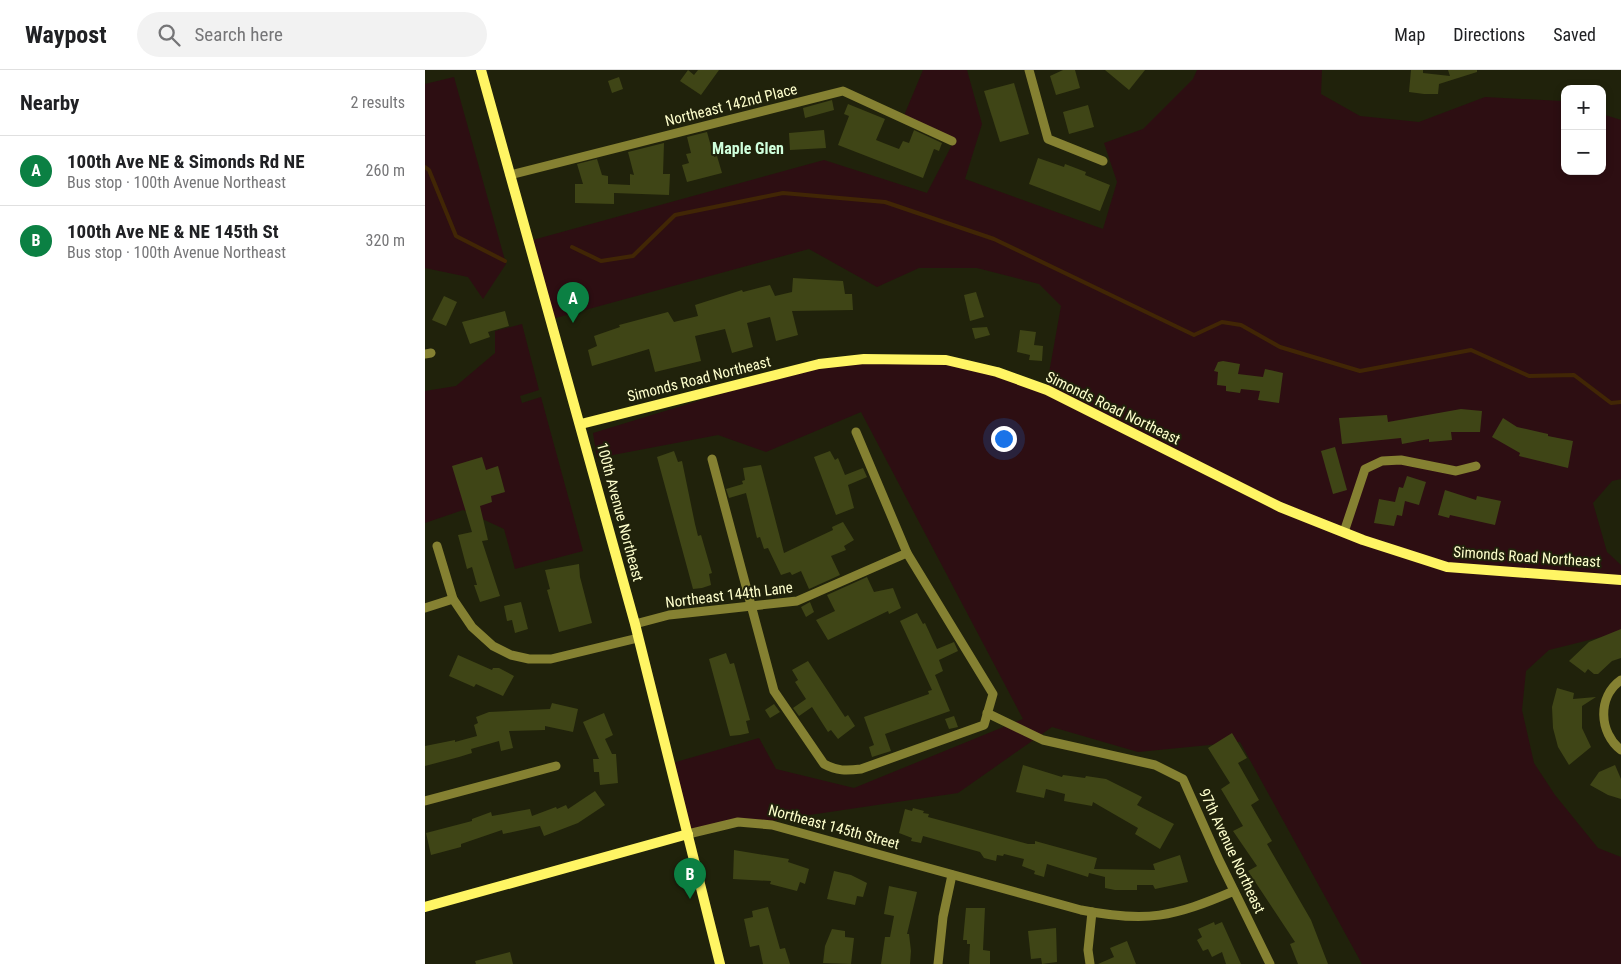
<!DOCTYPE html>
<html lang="en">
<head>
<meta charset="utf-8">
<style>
  body { margin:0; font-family:"Roboto Condensed",sans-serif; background:#f2f2f2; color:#202124 }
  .controls { position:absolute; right:15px; top:15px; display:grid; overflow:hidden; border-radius:10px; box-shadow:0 2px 8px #0003 }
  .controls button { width:45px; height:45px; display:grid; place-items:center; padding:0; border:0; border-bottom:1px solid #e0e0e0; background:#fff; color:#202124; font:25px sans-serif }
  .you { position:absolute; left:578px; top:368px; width:18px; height:18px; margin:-12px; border:4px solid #fff; border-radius:50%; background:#1a73e8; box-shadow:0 0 0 8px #1a73e833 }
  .badge { display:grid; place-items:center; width:32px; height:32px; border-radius:50%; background:#0b8043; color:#fff; font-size:16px; font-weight:700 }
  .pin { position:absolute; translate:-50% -41px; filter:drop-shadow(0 1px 2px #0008) }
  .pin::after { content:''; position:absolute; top:26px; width:18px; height:15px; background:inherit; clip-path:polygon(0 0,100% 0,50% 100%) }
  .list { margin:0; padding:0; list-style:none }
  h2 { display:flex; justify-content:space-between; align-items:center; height:65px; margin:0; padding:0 20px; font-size:21px }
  h2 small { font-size:16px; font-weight:400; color:#757577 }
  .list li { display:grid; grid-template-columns:32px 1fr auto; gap:15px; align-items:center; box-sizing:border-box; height:70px; padding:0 20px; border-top:1px solid #e0e0e0 }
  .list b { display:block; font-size:19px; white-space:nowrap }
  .list p { margin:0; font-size:16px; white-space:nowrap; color:#757577 }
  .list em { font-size:16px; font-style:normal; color:#757577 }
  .icon { flex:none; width:28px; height:28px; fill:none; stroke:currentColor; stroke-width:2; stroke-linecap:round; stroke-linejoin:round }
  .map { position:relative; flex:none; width:1196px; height:894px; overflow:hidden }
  header { display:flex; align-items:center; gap:30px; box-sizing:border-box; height:70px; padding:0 25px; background:#fff; border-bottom:1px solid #e0e0e0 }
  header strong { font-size:24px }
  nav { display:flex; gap:28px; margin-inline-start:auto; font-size:18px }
  .search { width:350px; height:45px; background:#f2f2f2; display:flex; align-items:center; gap:12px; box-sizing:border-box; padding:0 18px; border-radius:28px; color:#757577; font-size:19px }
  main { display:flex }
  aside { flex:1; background:#fff }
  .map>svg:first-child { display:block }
  .green { fill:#2d0e12 }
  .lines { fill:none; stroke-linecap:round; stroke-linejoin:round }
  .stream { stroke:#412605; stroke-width:4 }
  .building { fill:#3f4516 }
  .street { stroke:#858132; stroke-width:9 }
  .secondary { stroke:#fff564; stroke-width:10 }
  .labels { text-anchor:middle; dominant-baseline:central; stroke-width:4; stroke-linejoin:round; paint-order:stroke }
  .street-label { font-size:15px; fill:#feffcd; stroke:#20220b }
  .neighbourhood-label { font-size:16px; font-weight:bold; fill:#cfffdc; stroke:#20220b }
</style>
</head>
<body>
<header>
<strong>Waypost</strong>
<div class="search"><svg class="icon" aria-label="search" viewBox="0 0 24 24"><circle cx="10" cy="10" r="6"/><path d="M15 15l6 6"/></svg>Search here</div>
<nav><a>Map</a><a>Directions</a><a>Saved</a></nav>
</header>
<main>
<aside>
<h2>Nearby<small>2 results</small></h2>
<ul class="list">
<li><span class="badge">A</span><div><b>100th Ave NE &amp; Simonds Rd NE</b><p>Bus stop · 100th Avenue Northeast</p></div><em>260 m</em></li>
<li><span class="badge">B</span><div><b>100th Ave NE &amp; NE 145th St</b><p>Bus stop · 100th Avenue Northeast</p></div><em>320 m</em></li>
</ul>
</aside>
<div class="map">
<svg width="1196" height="894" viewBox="0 0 1196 894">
  <rect width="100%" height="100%" fill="#20220b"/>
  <!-- green -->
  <g class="green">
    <path d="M498 0H542L557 54 540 109 678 159 692 112 679 73 718 59 768 9 772 0H897L896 24 935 46 994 52 1060 27 1137 31 1140 32V101H1177V44L1196 50V409L1187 411 1168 433 1182 482 1196 495V562L1124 580 1101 601 1097 640 1109 693 1130 725 1173 778 1196 787V894H937L815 672 713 682 627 657 533 723 263 763 244 694 334 668 351 699 429 718 598 649 436 342 341 382 293 365 172 388 168 363 394 294 521 290 621 320 636 236 614 214 552 198H494L452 217 384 179 127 249 104 171 399 90 502 123 529 71 478 48Z"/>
    <path d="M29 7 81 194 58 229 43 207 0 198V14Z"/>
    <path d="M97 254 114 320 95 326 97 333 116 327 158 481 90 499 79 459 38 440 0 453V321L31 316 70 283V261Z"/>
  </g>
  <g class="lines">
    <!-- stream -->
    <g class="stream">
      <path d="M0 97 4 100 31 166 80 191"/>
      <path d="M147 177 176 191 208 186 250 145 358 123 460 132 569 169 769 265 797 252 816 255 855 277 935 301 1046 280 1104 306 1149 305 1186 333 1196 332"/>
    </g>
  </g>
  <!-- building -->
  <g class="building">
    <path d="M263 0 269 5 273 0H294L276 25 255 11Z"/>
    <path d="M638 0H650L655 18 631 25 625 6Z"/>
    <path d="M680 0H720L704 20Z"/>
    <path d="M986 0H998V3L1025 6 1023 0H1052V2L1014 14 1013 24H999L984 22Z"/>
    <path d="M194 7 198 19 187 23 183 11Z"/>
    <path d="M589 13 604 64 575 72 559 21Z"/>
    <path d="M407 30 409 40 380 48 378 38Z"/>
    <path d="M423 34 460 49 451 70 461 74 474 79 478 71 484 73 489 60 517 73 514 81 509 79 498 108 413 75 424 46 419 44Z"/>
    <path d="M663 35 669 57 644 64 638 42Z"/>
    <path d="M399 60 401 78 365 80 364 63Z"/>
    <path d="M282 62 289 87 292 86 297 103 262 112 257 95 264 93 261 84 266 83 262 67Z"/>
    <path d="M239 73 238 104H245L244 125 189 123V134L150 133V114H158L152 94 172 89 177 105 183 106V114L205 115V104L209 105 203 82Z"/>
    <path d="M613 88 639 97 640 94 661 102 660 105 685 115 675 141 604 114Z"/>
    <path d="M368 208 418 211 420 224H427L428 240 367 241 373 265 351 271 345 247 322 253 328 277 307 283 300 259 270 266 276 291 230 302 224 279 167 296 163 280 172 276 169 266 195 257 194 255 243 242 249 252 273 246 270 235 317 220 318 222 345 215 350 226 367 222Z"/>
    <path d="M551 222 559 247 545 251 539 225Z"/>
    <path d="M19 226 32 232 21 256 7 250Z"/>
    <path d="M80 241 84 256 63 262 65 267 45 274 37 252Z"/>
    <path d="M562 257 565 265 550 269 547 258Z"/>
    <path d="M595 260 611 262 609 275 618 276 617 291 604 290 605 285 592 282Z"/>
    <path d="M798 291 815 294 813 304 838 307 840 299 858 303 854 333 833 330 835 321 816 319 815 323 801 321V316L792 315 793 302 789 301 793 292Z"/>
    <path d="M1036 339 1057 341 1055 362H1026L1027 370 1004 372V369L977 374 976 368 917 374 914 348 962 345 963 352Z"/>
    <path d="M1078 348 1092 357 1123 364V366L1148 371 1143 398 1094 386 1095 383 1067 367Z"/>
    <path d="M910 377 922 420 908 424 896 381Z"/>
    <path d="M249 381 253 392 257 391 270 454 273 466 276 465 287 503 284 504 286 515 277 518 268 519 232 387Z"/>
    <path d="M405 381 410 390 413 388 420 405 438 398 442 407 423 415 429 438 411 445 389 387Z"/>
    <path d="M57 387 61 400 73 396 80 422 66 426 67 432 55 436 63 470 57 471 75 526 55 532 49 515H52L47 497 42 499 33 465 47 462 27 396Z"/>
    <path d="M336 395 359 483 408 460 407 457 418 452 429 470 419 476 421 480 406 486 415 505 384 519 376 501 367 505 365 502 356 505 343 478 339 479 335 467 332 468 321 423 304 428 301 419 318 414 317 411 320 410 318 398Z"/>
    <path d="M982 406 1001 412 994 435 980 431 977 446 972 445 969 456 949 453 954 429 970 432 974 417 978 418Z"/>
    <path d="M1020 420 1051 430 1052 426 1076 431 1070 455 1025 445 1024 448 1013 445Z"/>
    <path d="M154 494 155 507 167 553 134 562 122 520 125 519 120 500Z"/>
    <path d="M442 507 449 522 468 518 476 538 464 544 463 541 403 570 391 550 410 541 402 525Z"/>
    <path d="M96 532 103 559 90 563 87 550 82 551 79 536Z"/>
    <path d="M385 532 389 542 381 547 376 537Z"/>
    <path d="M492 543 498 554 500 553 512 579 529 572 533 581 514 590 518 601 510 605 525 641 460 664 466 681 447 687 444 677 449 675 439 647 504 624 503 621 507 620 475 551Z"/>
    <path d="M1196 559V588L1187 591 1173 604H1169L1163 599 1160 603 1144 591 1164 572Z"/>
    <path d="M301 583 305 594 309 593 325 650 321 651 324 663 315 665 305 666 284 589Z"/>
    <path d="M33 585 67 600 68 598H74L89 606 78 626 51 614 49 617 24 606Z"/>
    <path d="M383 591 420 647 423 645 430 656 413 669 406 660 403 662 387 637 374 646 368 638 381 629 370 612 373 610 367 600Z"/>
    <path d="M1132 618 1149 623 1148 629 1171 627 1157 636V658L1166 677 1144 695 1133 677 1128 658 1127 637Z"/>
    <path d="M127 633 153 639 148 662 120 656V660L84 661 88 678 76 681 74 671 46 679 47 683 34 687 0 696V676L30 670V672L52 666 49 655 53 653 51 647 64 642 125 639Z"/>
    <path d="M349 634 355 642 345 648 340 640Z"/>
    <path d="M179 643 188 665 180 669 187 684H191L193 713 175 715 174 702H169L168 689H174L158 652Z"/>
    <path d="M529 646 533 657 524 659 520 649Z"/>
    <path d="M807 663 822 688 813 693 834 730 826 735 847 771 842 774 886 850 903 894H873L865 874 870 872 823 801 832 796 808 761 818 756 796 719 805 713 783 678Z"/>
    <path d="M598 695 637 707 638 705 660 708 661 706 681 709 717 727 712 735 749 754 735 779 710 764 713 758 668 732 667 736 639 731 640 724 621 719 619 728 591 722Z"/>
    <path d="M1190 695 1196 709V729L1183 725 1165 715 1174 702Z"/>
    <path d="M170 721 180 735 153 753 119 766 115 756 78 764 77 760 36 774V777L6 785 1 763 47 751V749L66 742 67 746 105 739 107 746 131 737 132 739 141 735 143 739Z"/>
    <path d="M488 738 499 741 498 743 504 744 503 747 603 774H610V771L672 788 669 799 730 800 728 794 755 785 763 812 730 819 728 815H712V820H690L680 818V807L664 803 663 807 622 794 619 807 609 804 610 801 597 796 599 789 579 784 578 786 572 785 571 791 559 788 555 782 498 766 496 773 486 771 487 768 474 763 480 739 487 741Z"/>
    <path d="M309 780 364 789 363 792 384 799 380 814 375 812 372 821 345 814 346 811 308 809Z"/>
    <path d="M409 801 426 805 442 813 438 827 432 826 430 835 402 829Z"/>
    <path d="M464 816 492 822 482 864H484L486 881 485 894H456L460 867H465L469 846 459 844Z"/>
    <path d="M343 837 355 879 360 878 365 894H338L334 875 325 877 319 849 328 847 327 841Z"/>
    <path d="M541 838H560L558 880 565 881V894H544L545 874H542V870H538Z"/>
    <path d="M789 852 790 855 797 852 816 894H801L797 882 787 887 783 879 778 881 772 870 777 867 773 859Z"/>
    <path d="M631 858 632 892 617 894 616 888 606 889 603 861Z"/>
    <path d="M407 859 420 861V867L429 868 426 894 398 893 400 876Z"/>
    <path d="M702 871 711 894H673L689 887 685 878Z"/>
    <path d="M85 882 88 894H51L50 891Z"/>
  </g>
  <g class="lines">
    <!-- street -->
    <g class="street">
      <path d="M604 0 623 69 678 91"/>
      <path d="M85 105 418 21 527 71"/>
      <path d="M0 284 6 283"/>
      <path d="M287 389 349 621 399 694C412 701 421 701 436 699L559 655 568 624 482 483 431 362"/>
      <path d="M919 462 940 399 957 391 976 390 1031 401 1051 396"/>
      <path d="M12 476 28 529 47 557 68 576 86 585 104 589H126L213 568"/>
      <path d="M0 538 28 529"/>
      <path d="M210 554 244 545 372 531 482 483"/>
      <path d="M1196 610C1172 627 1174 663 1196 680"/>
      <path d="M562 643 618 670 730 695 758 709 794 790 845 894"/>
      <path d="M0 731 131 696"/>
      <path d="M263 764 313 752 347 755 656 840C722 853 748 847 809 821"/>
      <path d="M513 894 518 847 527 805"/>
      <path d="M665 894 663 880 667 842"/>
    </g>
    <!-- secondary -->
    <g class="secondary">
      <path d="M56 0 210 554 295 894"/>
      <path d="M156 354 394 294 439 289 521 290 572 302 622 320 855 437 938 470 1022 497 1196 510"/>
      <path d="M0 837 263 764"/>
    </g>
  </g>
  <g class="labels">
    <!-- street labels -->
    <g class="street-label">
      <text transform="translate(306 35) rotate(-14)">Northeast 142nd Place</text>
      <text transform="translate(274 309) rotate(-14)">Simonds Road Northeast</text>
      <text transform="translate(688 338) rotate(26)">Simonds Road Northeast</text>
      <text transform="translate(195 442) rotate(75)">100th Avenue Northeast</text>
      <text transform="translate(1102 487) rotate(4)">Simonds Road Northeast</text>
      <text transform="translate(304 525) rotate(-7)">Northeast 144th Lane</text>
      <text transform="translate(409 757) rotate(15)">Northeast 145th Street</text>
      <text transform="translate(807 781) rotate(65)">97th Avenue Northeast</text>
    </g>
    <!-- neighbourhood labels -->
    <g class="neighbourhood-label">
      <text x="323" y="78">Maple Glen</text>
    </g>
  </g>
</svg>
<div class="controls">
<button>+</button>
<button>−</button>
</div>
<div class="you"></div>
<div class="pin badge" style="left:148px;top:253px">A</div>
<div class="pin badge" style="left:265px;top:829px">B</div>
</div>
</main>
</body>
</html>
